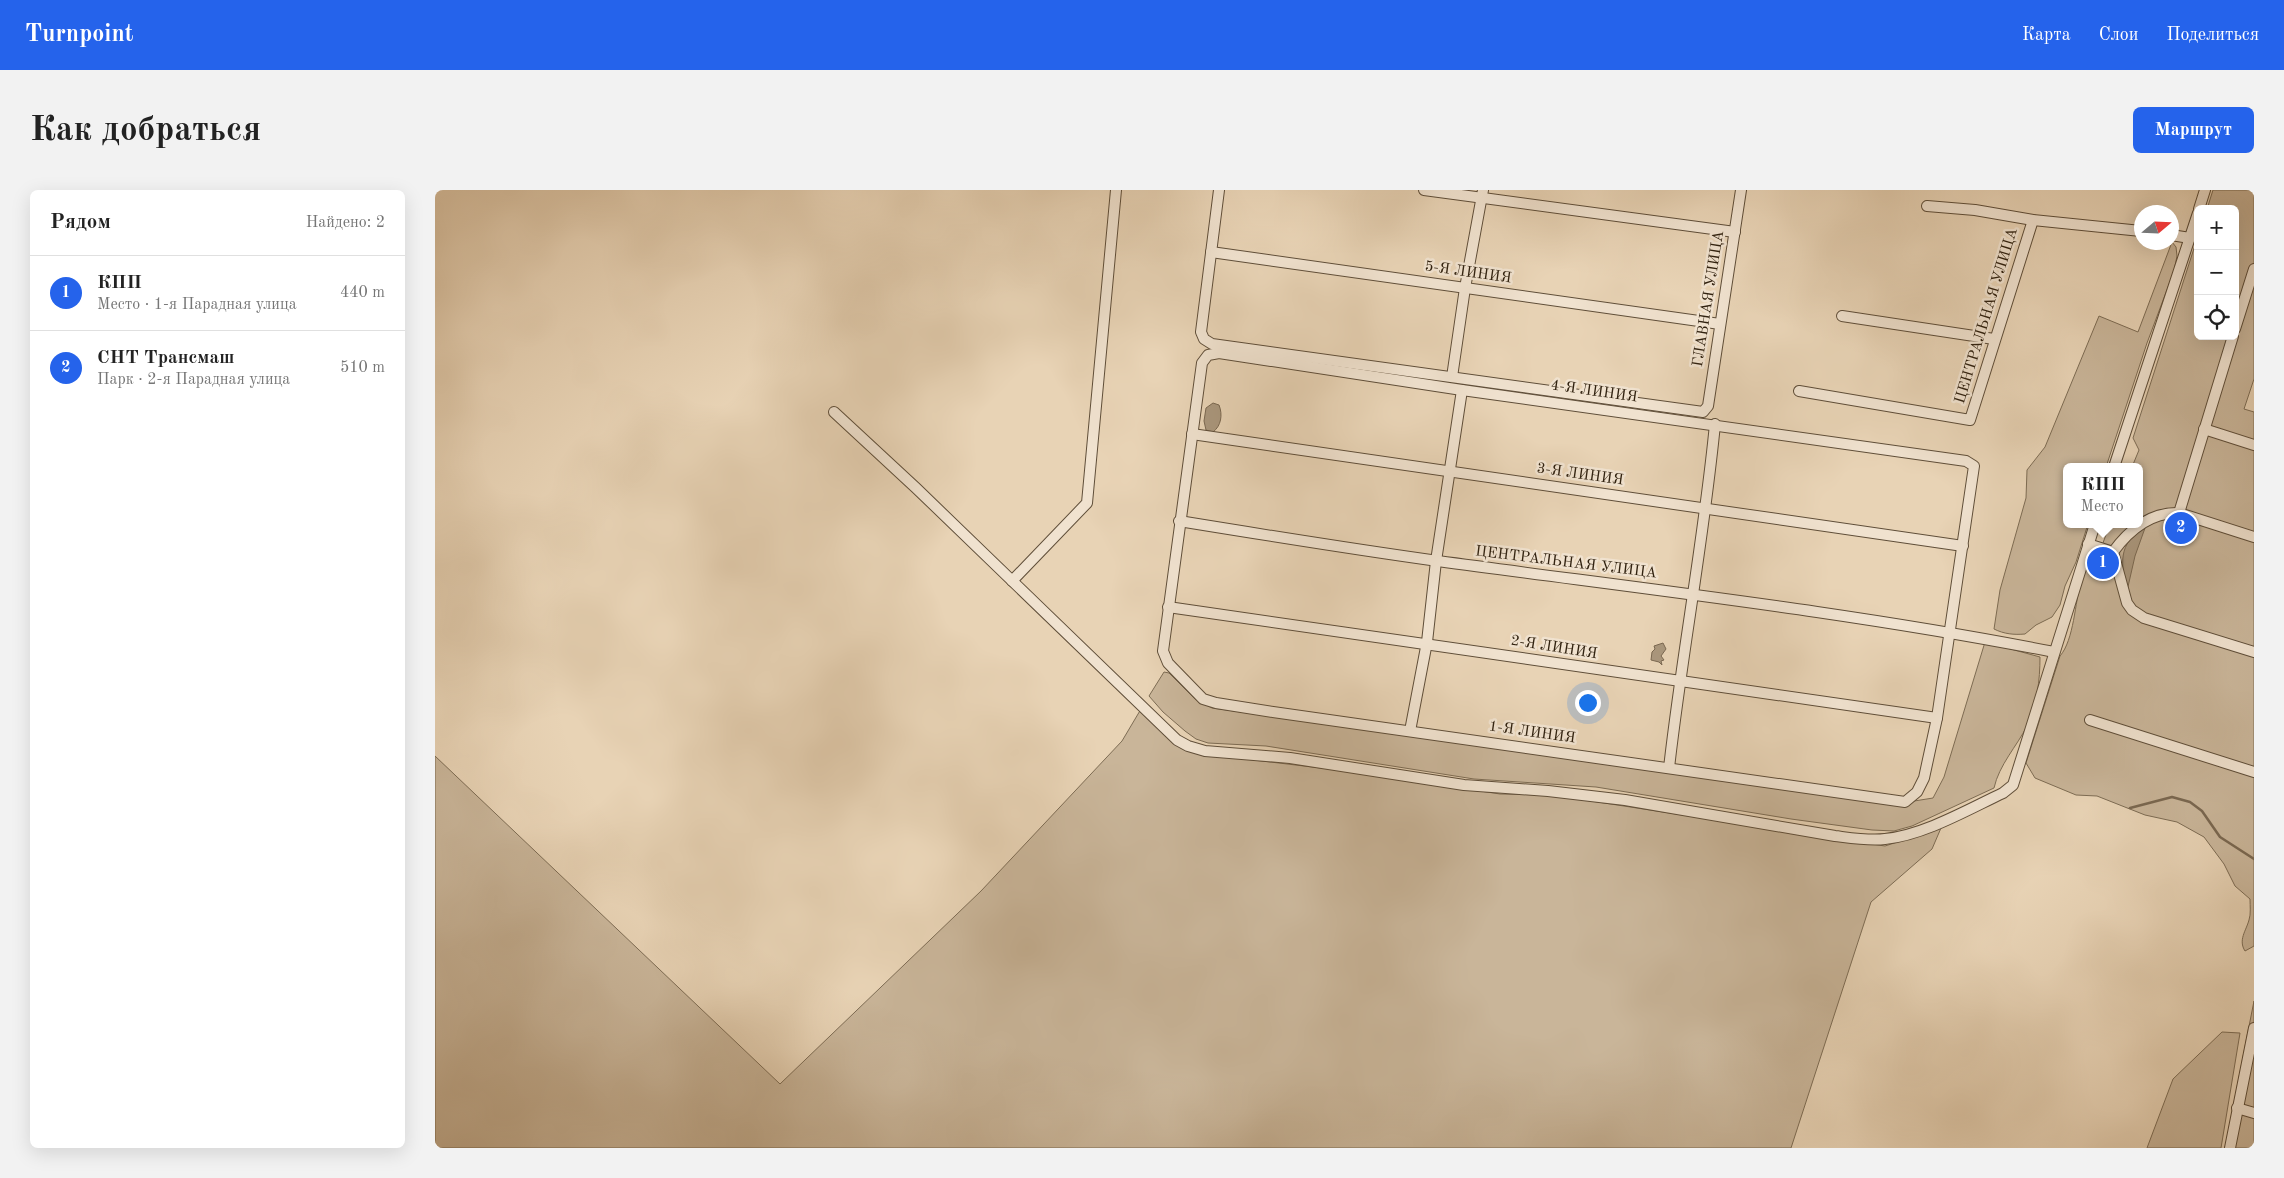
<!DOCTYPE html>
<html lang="ru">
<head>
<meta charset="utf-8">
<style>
  body { margin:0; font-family:"Old Standard TT",serif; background:#f2f2f2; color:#222 }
  .controls { position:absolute; right:15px; top:15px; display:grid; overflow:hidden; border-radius:8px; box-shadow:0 5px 20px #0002 }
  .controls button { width:45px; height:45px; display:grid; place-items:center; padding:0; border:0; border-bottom:1px solid #e0e0e0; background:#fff; color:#222; font:25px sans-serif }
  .compass { position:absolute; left:1699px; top:15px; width:45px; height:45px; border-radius:50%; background:#fff; box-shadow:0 5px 20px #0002; rotate:71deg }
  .you { position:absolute; left:1152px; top:512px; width:18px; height:18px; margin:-12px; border:4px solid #fff; border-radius:50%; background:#1a73e8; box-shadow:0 0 0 8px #1a73e833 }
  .badge { display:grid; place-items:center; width:32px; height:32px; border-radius:50%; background:#2563eb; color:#fff; font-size:16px; font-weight:700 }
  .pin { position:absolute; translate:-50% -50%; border:2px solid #fff; box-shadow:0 1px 5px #0006 }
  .popup { position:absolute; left:1628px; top:273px; width:80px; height:65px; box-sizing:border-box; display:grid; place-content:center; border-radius:8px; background:#fff; filter:drop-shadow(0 1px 4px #0005); font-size:16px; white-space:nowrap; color:#767676 }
  .popup b { font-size:19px; color:#222 }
  .popup::after { content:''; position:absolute; left:50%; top:100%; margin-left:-10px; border:10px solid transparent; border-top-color:#fff }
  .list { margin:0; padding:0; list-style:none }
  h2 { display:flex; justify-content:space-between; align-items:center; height:65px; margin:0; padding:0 20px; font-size:21px }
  h2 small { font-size:16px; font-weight:400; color:#767676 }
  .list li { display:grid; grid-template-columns:32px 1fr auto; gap:15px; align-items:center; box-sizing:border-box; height:75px; padding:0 20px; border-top:1px solid #e0e0e0 }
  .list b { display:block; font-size:19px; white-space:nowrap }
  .list p { margin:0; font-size:16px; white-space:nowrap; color:#767676 }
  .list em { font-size:16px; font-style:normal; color:#767676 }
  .icon { flex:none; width:28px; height:28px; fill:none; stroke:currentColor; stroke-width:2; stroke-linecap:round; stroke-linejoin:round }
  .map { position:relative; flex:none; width:1819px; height:958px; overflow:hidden; border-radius:8px }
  header { display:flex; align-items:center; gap:30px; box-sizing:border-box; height:70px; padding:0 25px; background:#2563eb; color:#fff }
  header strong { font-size:24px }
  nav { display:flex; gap:28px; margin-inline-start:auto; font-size:18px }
  .intro { display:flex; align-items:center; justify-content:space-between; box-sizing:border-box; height:120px; padding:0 30px }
  h1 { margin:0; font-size:35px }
  .button { padding:12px 22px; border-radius:8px; background:#2563eb; color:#fff; font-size:18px; font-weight:700 }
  main { display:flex; gap:30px; padding:0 30px }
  aside { flex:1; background:#fff; border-radius:8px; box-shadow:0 5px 20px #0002 }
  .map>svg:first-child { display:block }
  .green { fill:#c9b599; stroke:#7d6c54 }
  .water { fill:#aa977d; stroke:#7a6851 }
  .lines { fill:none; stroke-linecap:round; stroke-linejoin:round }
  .stream { stroke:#7a6851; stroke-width:2.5 }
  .street-casing { stroke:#5f4e39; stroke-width:12 }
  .street { stroke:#f0e2cf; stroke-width:10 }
  .labels { text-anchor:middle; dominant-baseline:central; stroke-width:5; stroke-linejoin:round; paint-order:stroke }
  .street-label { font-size:15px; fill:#312210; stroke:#f0e2cf }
</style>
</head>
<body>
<header>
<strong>Turnpoint</strong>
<nav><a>Карта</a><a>Слои</a><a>Поделиться</a></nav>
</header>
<div class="intro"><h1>Как добраться</h1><a class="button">Маршрут</a></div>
<main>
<aside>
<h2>Рядом<small>Найдено: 2</small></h2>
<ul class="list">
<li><span class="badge">1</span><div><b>КПП</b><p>Место · 1-я Парадная улица</p></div><em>440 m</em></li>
<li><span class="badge">2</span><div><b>СНТ Трансмаш</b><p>Парк · 2-я Парадная улица</p></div><em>510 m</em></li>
</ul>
</aside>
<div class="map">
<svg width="1819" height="958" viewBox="0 0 1819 958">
  <rect width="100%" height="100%" fill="#e8d3b5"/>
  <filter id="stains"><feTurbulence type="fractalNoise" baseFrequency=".004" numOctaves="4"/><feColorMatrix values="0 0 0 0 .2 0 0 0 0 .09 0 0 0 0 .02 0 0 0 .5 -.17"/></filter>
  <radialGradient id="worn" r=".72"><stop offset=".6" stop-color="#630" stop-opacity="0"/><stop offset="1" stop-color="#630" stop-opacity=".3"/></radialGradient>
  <!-- green -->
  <g class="green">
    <path d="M1778 0H1819V189L1809 219 1819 222V756L1810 761C1803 750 1811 741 1814 730 1816 724 1815 716 1815 709L1800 696 1789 674 1769 647 1742 632 1710 625 1662 606 1641 605 1600 588 1591 573 1625 466C1639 450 1640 412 1646 391 1649 383 1652 376 1655 368L1659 367 1662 369 1675 334H1704V277H1697L1704 260 1698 248 1763 46V146H1800V19H1772Z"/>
    <path d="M1737 52 1741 57 1742 66 1739 81 1712 153 1671 277H1632V334H1653L1641 372 1630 396 1625 415 1617 427 1601 435 1590 444C1579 445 1569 444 1559 439L1565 400 1591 308 1592 280 1610 257 1664 126 1703 142Z"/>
    <path d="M1550 452 1605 467C1605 490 1602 515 1592 536 1582 556 1564 575 1559 598L1477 636 1459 641 1437 640 1356 629 1161 597 1039 589 831 556 773 553 761 549 750 541 728 522 714 506 729 482 734 483 760 509 777 518 1473 612 1498 608 1509 587Z"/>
    <path d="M706 519C725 536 742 559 768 564L928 583 1065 604 1117 605 1450 656 1506 638 1497 659 1436 712 1356 958H0V566L345 894 546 701 687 551Z"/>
    <path d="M1819 811V958H1790Z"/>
    <path d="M1787 842 1805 843 1786 958H1712L1738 889Z"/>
  </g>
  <!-- water -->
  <g class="water">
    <path d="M778 213 784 215C788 225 786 236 778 242L771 240 769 231 771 218Z"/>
    <path d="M1710 338 1700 366 1692 401C1686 374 1682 353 1710 338Z"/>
    <path d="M1228 453 1231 459 1226 466 1229 470 1226 471 1227 475 1224 472 1216 470 1217 462 1220 459 1219 456Z"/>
  </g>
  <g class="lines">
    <!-- stream -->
    <path class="stream" d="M1695 618 1737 607 1755 612 1767 621 1785 647 1819 669"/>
    <!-- street casing -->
    <g class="street-casing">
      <g id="street">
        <path d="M784 0 766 142 769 149 777 154 1268 222 1273 216 1306 0"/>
        <path d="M989 0 1300 42"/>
        <path d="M1492 16 1540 20 1598 30 1706 41"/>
        <path d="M1764 19 1770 0"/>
        <path d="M1736 45 1755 48"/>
        <path d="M776 62 1285 134"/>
        <path d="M1407 126 1559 149"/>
        <path d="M1800 139 1819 79"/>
        <path d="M784 163 1027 200 1531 271 1539 276 1502 528 1489 588 1482 602 1470 612 838 522 781 513 768 509 733 473 728 461 767 173 773 165Z"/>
        <path d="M1017 187 1030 98 1048 0"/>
        <path d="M1364 201 1535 230 1598 30"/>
        <path d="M399 222 481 298 742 550 753 556 770 561 855 568 1029 595 1113 601 1190 610 1400 646C1416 648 1434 651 1450 649 1489 645 1532 620 1568 603L1578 595 1660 334"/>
        <path d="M1769 239 1819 255"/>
        <path d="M757 244 1528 356"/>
        <path d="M1679 277 1763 23"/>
        <path d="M1744 323 1798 146"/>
        <path d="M744 331C830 345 916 359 1003 371 1209 399 1416 422 1619 462"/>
        <path d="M1653 354 1678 362C1694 340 1715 322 1744 323L1819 347"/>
        <path d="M1678 362 1692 413 1697 420 1709 428 1819 462"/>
        <path d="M577 391 652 313 681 0"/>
        <path d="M733 417C989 452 1245 492 1502 528"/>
        <path d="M1655 530 1819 582"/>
        <path d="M975 541 992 452 1001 371 1027 200"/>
        <path d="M1234 578C1247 463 1269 349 1280 234"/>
        <path d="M1802 918 1819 923"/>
        <path d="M1795 958 1819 838"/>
      </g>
    </g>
    <!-- street -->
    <use href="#street" class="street"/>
  </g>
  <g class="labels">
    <!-- street labels -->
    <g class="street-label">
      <text transform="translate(1033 83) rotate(8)">5-Я ЛИНИЯ</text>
      <text transform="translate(1274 109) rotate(-81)">ГЛАВНАЯ УЛИЦА</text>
      <text transform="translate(1552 126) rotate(-73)">ЦЕНТРАЛЬНАЯ УЛИЦА</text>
      <text transform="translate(1159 202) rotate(8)">4-Я ЛИНИЯ</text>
      <text transform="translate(1145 285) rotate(8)">3-Я ЛИНИЯ</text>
      <text transform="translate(1131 373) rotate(7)">ЦЕНТРАЛЬНАЯ УЛИЦА</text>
      <text transform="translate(1119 458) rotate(9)">2-Я ЛИНИЯ</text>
      <text transform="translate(1097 543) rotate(8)">1-Я ЛИНИЯ</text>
    </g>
  </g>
  <rect width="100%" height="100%" filter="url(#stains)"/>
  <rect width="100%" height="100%" fill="url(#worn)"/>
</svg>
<div class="controls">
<button>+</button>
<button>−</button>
<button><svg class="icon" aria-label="locate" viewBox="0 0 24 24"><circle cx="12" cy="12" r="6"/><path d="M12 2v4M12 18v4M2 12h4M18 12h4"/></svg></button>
</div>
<svg class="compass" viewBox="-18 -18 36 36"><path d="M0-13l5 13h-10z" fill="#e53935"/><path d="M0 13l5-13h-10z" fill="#767676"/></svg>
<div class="you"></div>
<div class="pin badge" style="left:1668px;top:373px">1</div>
<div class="popup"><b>КПП</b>Место</div>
<div class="pin badge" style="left:1746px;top:338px">2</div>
</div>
</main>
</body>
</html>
